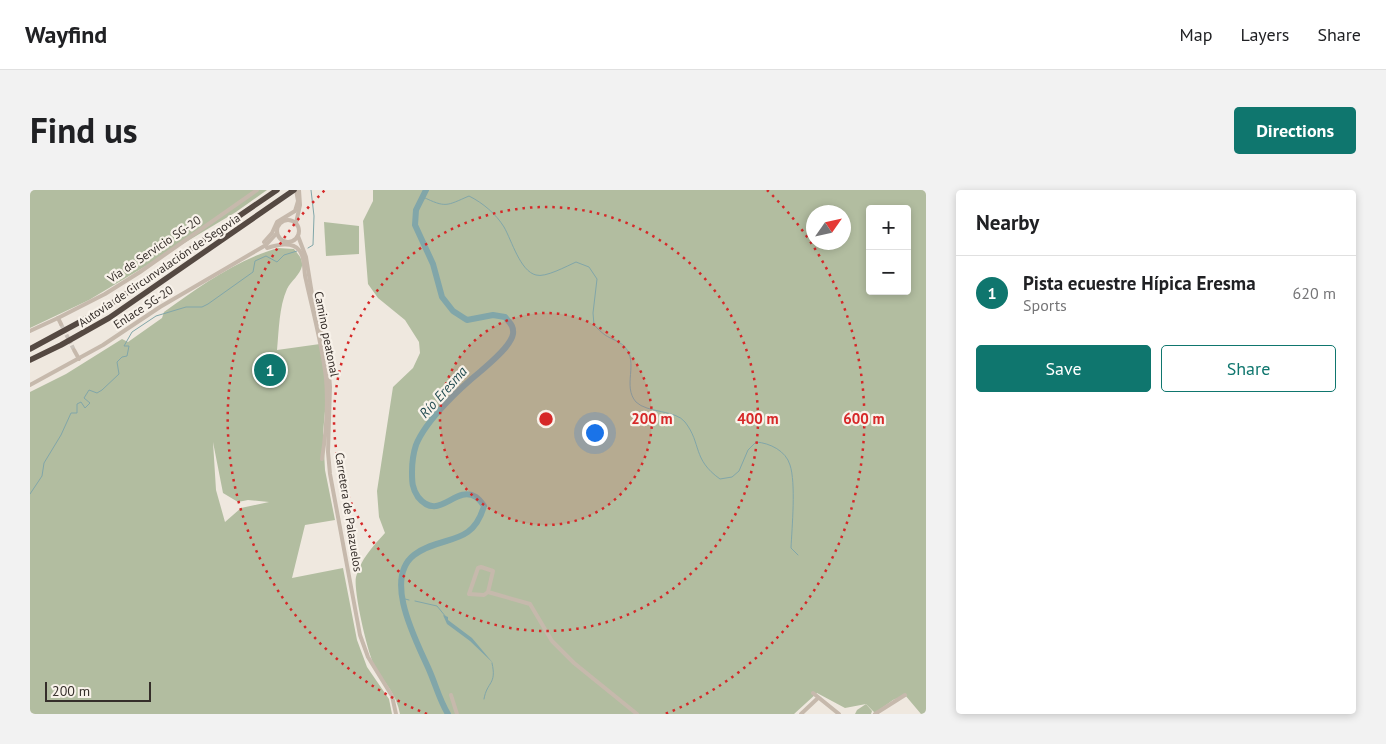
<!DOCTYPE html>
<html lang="en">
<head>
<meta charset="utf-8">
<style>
  body { margin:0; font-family:"PT Sans",sans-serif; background:#f2f2f2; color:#202124 }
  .controls { position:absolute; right:15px; top:15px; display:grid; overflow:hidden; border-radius:5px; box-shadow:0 2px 8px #0003 }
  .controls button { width:45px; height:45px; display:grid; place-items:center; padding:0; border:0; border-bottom:1px solid #e0e0e0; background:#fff; color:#202124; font:25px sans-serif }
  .compass { position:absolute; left:776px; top:15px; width:45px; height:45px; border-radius:50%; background:#fff; box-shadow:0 2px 8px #0003; rotate:56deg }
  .scale { position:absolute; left:15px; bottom:12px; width:106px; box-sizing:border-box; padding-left:5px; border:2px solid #352e2a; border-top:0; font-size:14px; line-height:18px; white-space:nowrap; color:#352e2a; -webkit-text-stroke:4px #f8f2ea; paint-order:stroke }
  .you { position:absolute; left:564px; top:242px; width:18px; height:18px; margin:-12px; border:4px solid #fff; border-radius:50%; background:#1a73e8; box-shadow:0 0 0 8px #1a73e833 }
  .badge { display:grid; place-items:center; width:32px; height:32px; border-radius:50%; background:#0f766e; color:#fff; font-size:16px; font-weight:700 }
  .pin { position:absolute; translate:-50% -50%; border:2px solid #fff; box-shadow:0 1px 5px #0006 }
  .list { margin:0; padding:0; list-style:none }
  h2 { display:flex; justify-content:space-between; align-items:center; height:65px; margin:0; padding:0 20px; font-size:21px }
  h2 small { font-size:16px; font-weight:400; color:#757577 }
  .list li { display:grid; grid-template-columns:32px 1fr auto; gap:15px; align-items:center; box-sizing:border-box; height:75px; padding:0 20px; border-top:1px solid #e0e0e0 }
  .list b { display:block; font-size:19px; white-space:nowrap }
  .list p { margin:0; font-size:16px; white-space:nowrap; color:#757577 }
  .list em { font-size:16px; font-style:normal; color:#757577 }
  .actions { display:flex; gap:10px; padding:15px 20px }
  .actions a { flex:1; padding:11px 0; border:1px solid #0f766e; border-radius:5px; text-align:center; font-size:18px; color:#0f766e }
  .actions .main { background:#0f766e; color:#fff }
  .map { position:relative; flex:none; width:896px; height:524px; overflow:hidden; border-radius:5px }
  header { display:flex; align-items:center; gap:30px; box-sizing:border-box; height:70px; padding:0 25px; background:#fff; border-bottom:1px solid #e0e0e0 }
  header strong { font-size:24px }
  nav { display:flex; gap:28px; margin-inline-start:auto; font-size:18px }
  .intro { display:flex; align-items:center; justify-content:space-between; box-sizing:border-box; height:120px; padding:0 30px }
  h1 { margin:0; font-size:35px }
  .button { padding:12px 22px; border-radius:5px; background:#0f766e; color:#fff; font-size:18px; font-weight:700 }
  main { display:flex; gap:30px; padding:0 30px }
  aside { flex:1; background:#fff; border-radius:5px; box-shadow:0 2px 8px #0003 }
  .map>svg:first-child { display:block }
  .green { fill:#b2bda0; fill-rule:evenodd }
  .water { fill:#81a6a9 }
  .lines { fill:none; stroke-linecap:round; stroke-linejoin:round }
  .stream { stroke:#81a6a9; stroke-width:1 }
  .river { stroke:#81a6a9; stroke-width:6 }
  .minor-tunnel { stroke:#cac3bb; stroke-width:4; stroke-dasharray:4 2; stroke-linecap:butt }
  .minor { stroke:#c6b9ac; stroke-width:4 }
  .highway { stroke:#554942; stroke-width:5.5 }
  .ring { fill:none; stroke:#d62828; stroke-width:2.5; stroke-dasharray:2.5 5 }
  .labels { text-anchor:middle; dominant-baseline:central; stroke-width:4.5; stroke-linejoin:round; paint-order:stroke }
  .street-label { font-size:12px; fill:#352e2a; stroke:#f8f2ea }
  .water-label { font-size:14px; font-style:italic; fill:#244d52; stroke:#f8f2ea }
  .centre { fill:#d62828; stroke:#f8f2ea; stroke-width:2.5 }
  .ring-label { font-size:15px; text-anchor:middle; font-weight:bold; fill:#d62828; stroke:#f8f2ea; stroke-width:4.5; stroke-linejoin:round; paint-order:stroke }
</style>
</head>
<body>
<header>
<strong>Wayfind</strong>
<nav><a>Map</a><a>Layers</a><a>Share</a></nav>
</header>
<div class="intro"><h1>Find us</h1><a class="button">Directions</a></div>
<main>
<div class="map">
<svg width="896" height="524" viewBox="0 0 896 524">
  <rect width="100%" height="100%" fill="#efe8df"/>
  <!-- green -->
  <g class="green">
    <path d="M0 0H237L206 22 59 110 0 138Z"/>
    <path d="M343 0H896V524H891L875 505 863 510 845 523 836 514 815 518 787 503 764 524H370C367 505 354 492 345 477 338 465 323 400 326 387 330 370 344 355 355 343L349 327 347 301 363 197 383 178 390 163 389 152 375 130 348 108 338 94 333 31 343 11ZM840 19H877V101H840ZM784 22H814V52H784Z"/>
    <path d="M294 32 329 36V64L296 66Z"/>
    <path d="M248 58 264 59C268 64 273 69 272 76 270 85 261 91 257 99 249 117 249 140 247 160L290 154 297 199 293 243 295 280 305 330 275 335 262 388 313 378 327 450 337 477 359 509 362 524H0V202L36 184 92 149 98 152 132 128 134 122C169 97 206 70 248 58ZM183 252 193 303 208 312 218 310 239 312 211 318 195 332 186 300Z"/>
    <path d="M836 514 842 521 841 524H825L827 520Z"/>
  </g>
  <!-- water -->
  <path class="water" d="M413 425 418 427V430L442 448 463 473 440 451 417 434Z"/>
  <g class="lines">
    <!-- stream -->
    <g class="stream">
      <path d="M393 7C416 18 416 16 439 6 453 13 466 24 474 37 482 51 490 81 506 85 515 88 537 76 546 72L559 77 567 89 563 123 564 135C568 139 571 142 575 145 581 149 591 152 595 157 609 173 592 196 606 212 617 223 646 220 655 232 672 254 662 269 690 289L702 287 709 281 718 260 726 252C740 253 756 261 760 275 766 293 762 337 761 358L768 365"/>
      <path d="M278 58 283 55 284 26 281 0"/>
      <path d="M0 304 12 286 14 273 31 245 41 223H47V214L51 212 55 218 60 213 54 208 59 200 67 203 72 200 89 184 87 172 92 167 97 166 99 156H94L102 142 126 126 156 117H172L178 114 223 82 225 71 236 66 247 72 254 65 267 61"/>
      <path d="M371 408 379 410"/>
      <path d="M385 411 407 416 416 427"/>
      <path d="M454 509C457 491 467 495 462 473"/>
    </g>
    <!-- river -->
    <path class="river" d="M396 0 386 20 385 35 403 74 412 107 423 121 437 130 463 125 475 127C480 133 484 136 483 144 481 156 460 173 451 181 430 198 396 230 386 255 383 264 382 273 382 282 382 292 382 298 388 307 409 333 425 294 446 307 449 309 452 313 454 316 442 358 412 344 384 365 352 390 388 454 400 482 406 496 410 511 418 524"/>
    <!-- minor-tunnel -->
    <path class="minor-tunnel" d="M31 134 44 160"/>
    <!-- minor -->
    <g class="minor">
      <circle cx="258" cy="41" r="11"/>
      <path d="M266 33 270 15 269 0"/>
      <path d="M268 46 276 67 282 104 298 171 300 197 298 262 300 284 330 445 338 467 362 506 366 524"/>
      <path d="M234 52 242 43 247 32 265 21 268 11 266 0"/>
      <path d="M237 58C247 55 262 51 269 60 276 68 273 80 276 90 283 122 292 154 296 188 298 212 296 244 292 269"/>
      <path d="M28 128 75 104 110 82 227 0"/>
      <path d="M0 141 28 128 31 134"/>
      <path d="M44 160 49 169"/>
      <path d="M0 195 73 155 130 117 236 55 247 43"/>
      <path d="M458 402 463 381 451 377 448 378 439 404 454 405 458 402 500 414 522 451 544 473 607 524"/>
      <path d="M783 503 809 524"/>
      <path d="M421 505 427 524"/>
      <path d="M771 524 788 508"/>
      <path d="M845 524 875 505"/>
    </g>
    <!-- highway -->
    <g class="highway">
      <path d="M0 159 72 120 247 0"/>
      <path d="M0 170 31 155 79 128 264 0"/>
    </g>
  </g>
  <!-- distance rings -->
  <circle cx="516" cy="229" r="106" fill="#d62828" fill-opacity=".12"/>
  <g class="ring">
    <circle cx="516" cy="229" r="106"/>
    <circle cx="516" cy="229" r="212"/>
    <path d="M397 524A318 318 0 0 1 295 0M737 0A318 318 0 0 1 635 524"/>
  </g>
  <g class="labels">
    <!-- street labels -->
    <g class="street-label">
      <text transform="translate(124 59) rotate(-34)">Vía de Servicio SG-20</text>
      <text transform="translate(129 80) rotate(-34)">Autovía de Circunvalación de Segovia</text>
      <text transform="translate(113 117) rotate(-33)">Enlace SG-20</text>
      <text transform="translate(297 144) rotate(79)">Camino peatonal</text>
      <text transform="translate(319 322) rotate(81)">Carretera de Palazuelos</text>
    </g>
    <!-- water labels -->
    <g class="water-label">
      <text transform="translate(413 202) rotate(-48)">Río Eresma</text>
    </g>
  </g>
  <circle cx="516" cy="229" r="8" class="centre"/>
  <g class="ring-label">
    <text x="622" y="234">200 m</text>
    <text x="728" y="234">400 m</text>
    <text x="834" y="234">600 m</text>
  </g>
</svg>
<div class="controls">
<button>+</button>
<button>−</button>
</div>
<svg class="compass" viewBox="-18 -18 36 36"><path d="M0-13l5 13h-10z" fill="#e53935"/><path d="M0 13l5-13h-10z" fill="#757577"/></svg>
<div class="scale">200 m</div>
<div class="you"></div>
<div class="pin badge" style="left:240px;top:180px">1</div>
</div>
<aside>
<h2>Nearby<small></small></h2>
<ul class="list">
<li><span class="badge">1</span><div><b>Pista ecuestre Hípica Eresma</b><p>Sports</p></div><em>620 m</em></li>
</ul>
<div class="actions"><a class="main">Save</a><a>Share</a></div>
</aside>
</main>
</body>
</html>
